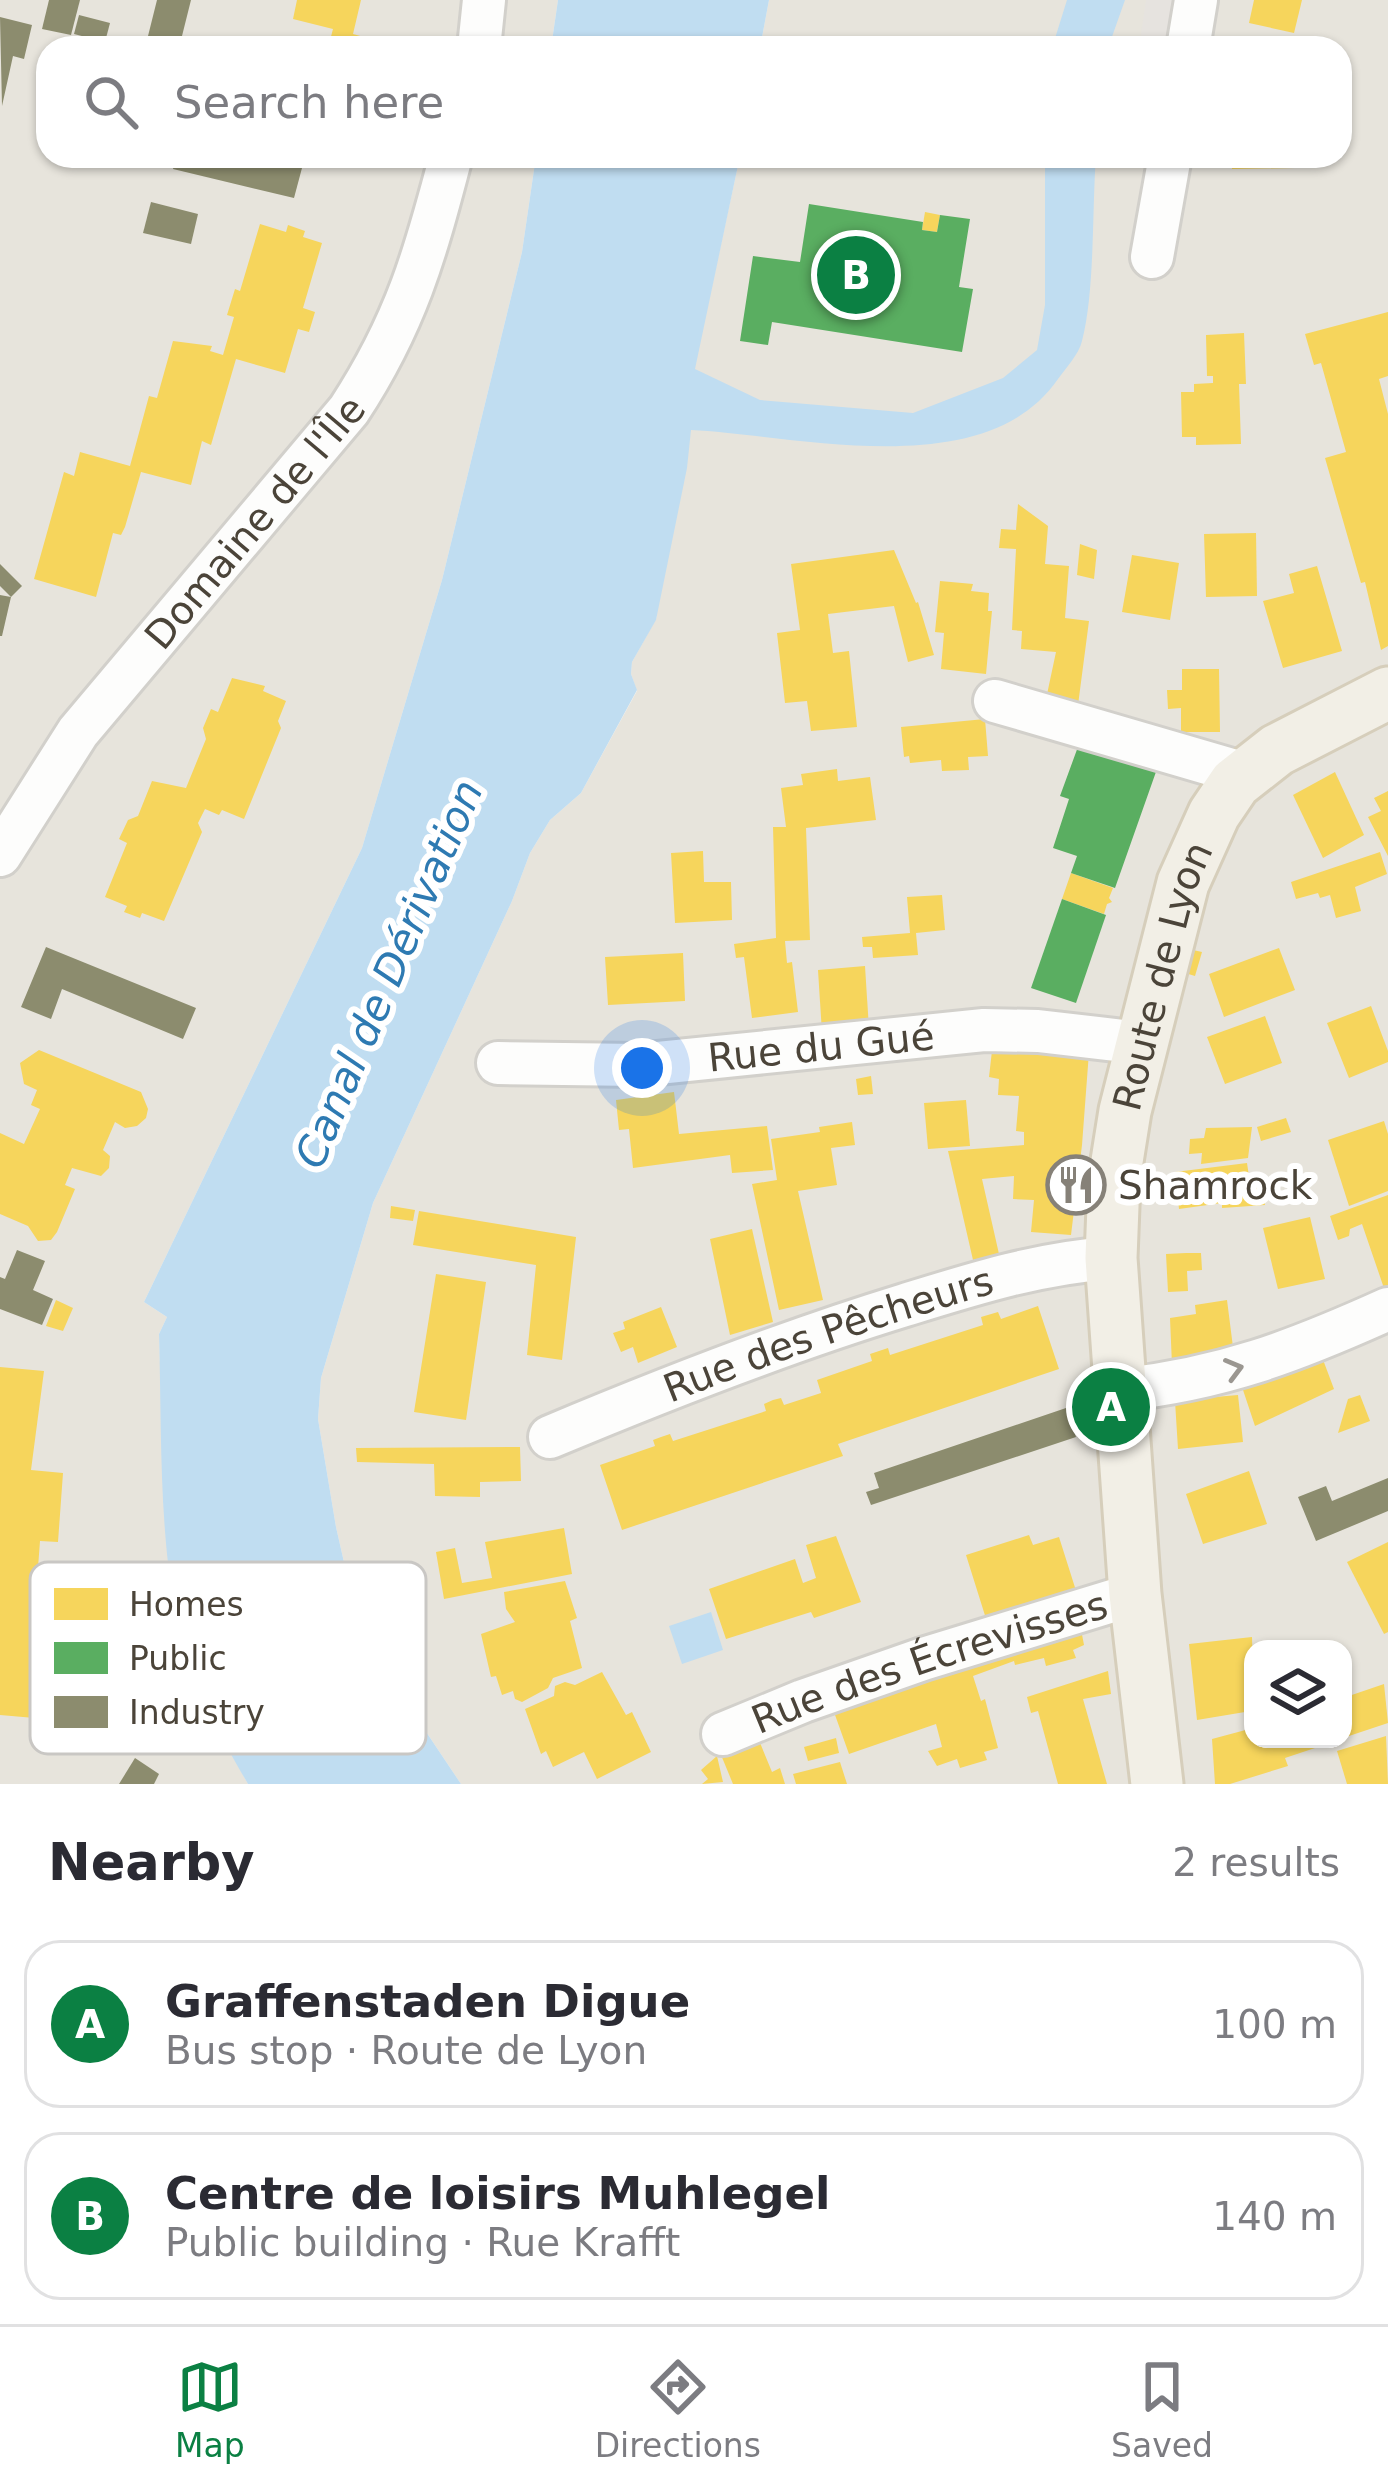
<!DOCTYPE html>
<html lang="en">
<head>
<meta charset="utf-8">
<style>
  body { margin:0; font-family:"DejaVu Sans",sans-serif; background:#f2f2f3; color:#2b2b33 }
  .controls { position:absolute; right:36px; bottom:36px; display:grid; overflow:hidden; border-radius:24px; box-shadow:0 3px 9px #0004 }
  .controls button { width:108px; height:108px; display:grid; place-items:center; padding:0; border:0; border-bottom:3px solid #e1e1e2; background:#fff; color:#2b2b33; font:60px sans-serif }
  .you { position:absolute; left:642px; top:1068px; width:42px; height:42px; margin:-30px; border:9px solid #fff; border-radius:50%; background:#1a73e8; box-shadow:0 0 0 18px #1a73e833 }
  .badge { display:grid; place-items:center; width:78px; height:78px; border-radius:50%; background:#0b8043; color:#fff; font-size:39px; font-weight:700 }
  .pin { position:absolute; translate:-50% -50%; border:6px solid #fff; box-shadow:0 3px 12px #0006 }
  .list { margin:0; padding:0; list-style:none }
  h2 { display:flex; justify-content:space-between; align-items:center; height:156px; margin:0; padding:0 48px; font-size:51px }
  h2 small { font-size:39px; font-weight:400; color:#7c7c81 }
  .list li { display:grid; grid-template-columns:78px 1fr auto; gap:36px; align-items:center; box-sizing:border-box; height:168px; margin:0 24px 24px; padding:0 24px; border:3px solid #e1e1e2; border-radius:36px }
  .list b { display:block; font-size:45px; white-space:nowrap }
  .list p { margin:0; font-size:39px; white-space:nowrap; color:#7c7c81 }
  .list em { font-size:39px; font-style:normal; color:#7c7c81 }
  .icon { flex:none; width:66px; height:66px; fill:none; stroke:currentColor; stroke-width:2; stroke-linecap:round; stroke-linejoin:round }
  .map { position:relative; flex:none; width:1388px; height:1784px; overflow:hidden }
  .search { position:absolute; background:#fff; box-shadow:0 3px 9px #0004; left:36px; right:36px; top:36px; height:132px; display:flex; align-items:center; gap:30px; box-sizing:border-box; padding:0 42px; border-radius:36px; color:#7c7c81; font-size:45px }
  .sheet { height:540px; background:#fff }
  nav { display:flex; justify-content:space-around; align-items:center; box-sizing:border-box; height:168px; border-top:3px solid #e1e1e2; background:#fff; font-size:33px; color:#7c7c81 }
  nav a { display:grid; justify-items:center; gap:6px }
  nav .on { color:#0b8043 }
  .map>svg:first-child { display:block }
  .residential { fill:#e7e4dc; fill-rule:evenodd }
  .parking { fill:#e6e3df }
  .water { fill:#c0ddf1 }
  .homes { fill:#f6d55c }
  .public { fill:#5aae61 }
  .industry { fill:#8c8c6e }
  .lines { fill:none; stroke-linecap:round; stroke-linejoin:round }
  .minor-casing { stroke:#d2d0cb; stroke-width:48 }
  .major-casing { stroke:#d6cebb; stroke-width:57 }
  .minor { stroke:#fdfdfc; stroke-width:42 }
  .major { stroke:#f2efe6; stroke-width:51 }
  .oneway { stroke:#9b9791 }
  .labels { text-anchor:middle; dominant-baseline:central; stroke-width:12; stroke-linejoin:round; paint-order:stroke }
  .street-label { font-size:39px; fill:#4b4439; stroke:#fff }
  .poi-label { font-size:39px; fill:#4b4439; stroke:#fff; text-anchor:start }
  .water-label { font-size:42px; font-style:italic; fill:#2e7ab2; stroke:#fff }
  .key { fill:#fff; stroke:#c9c7c4; stroke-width:3 }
  .key-label { font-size:33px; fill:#4b4439 }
</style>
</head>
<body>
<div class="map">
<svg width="1388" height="1784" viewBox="0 0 1388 1784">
  <rect width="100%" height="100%" fill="#f4f2ee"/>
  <!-- residential -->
  <g class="residential">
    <path d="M0 0H558L551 48H48V156H536L522 252 442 580 362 848 144 1302 167 1317 159 1334 164 1486 181 1643 200 1693 248 1784H0Z"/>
    <path d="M769 0H1388V1784H461L386 1672 353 1602 336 1527 318 1419 321 1378 373 1203 512 901 530 853 550 820 581 793 637 691 631 674 632 662 656 619 694 369 740 156H1340V48H760ZM1253 1649H1343V1739H1253Z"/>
  </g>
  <!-- parking -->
  <path class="parking" d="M1146 0H1183L1174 48H1139Z"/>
  <!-- water -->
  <g class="water">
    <path d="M558 0H769L760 48H551Z"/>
    <path d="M1067 0H1125L1108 48H1052Z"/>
    <path d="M536 156H740L695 369 760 400 913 413 1003 378 1037 350 1045 305V156H1096C1092 209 1095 292 1082 341 1079 354 1066 368 1058 379 985 485 798 435 691 430L687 468 656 620 632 662 631 674 637 690 581 793 550 820 530 853 512 901 373 1203 321 1378 318 1419 336 1527 353 1602 386 1672 461 1784H248C223 1740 193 1691 181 1641 158 1543 162 1435 159 1334L167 1317 144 1302 362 848 442 580 522 252Z"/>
    <path d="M711 1612 723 1650 682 1664 669 1626Z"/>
  </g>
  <!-- homes -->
  <g class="homes">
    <path d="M297 0H361L353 34 404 48H328L333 29 293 19Z"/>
    <path d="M1254 0H1302L1294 33 1249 23Z"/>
    <path d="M1222 156H1295V168L1232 169 1231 160 1223 161Z"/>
    <path d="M925 212 940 215 937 232 922 230Z"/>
    <path d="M260 224 286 232 288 225 305 231 303 237 322 243 303 308 315 312 309 332 298 329 285 373 236 359 211 445 202 441 191 485 141 472 125 527 121 535 113 533 96 597 34 579 64 472 74 476 80 452 130 466 149 396 157 398 173 341 212 346 210 351 223 355 234 317 227 315 235 289 240 291Z"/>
    <path d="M1388 312V376L1379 379 1388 414V646L1381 650 1365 582 1361 583 1325 458 1346 452 1321 363 1314 365 1305 334Z"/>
    <path d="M1244 333 1246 384H1239L1241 444 1196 445V437H1182L1181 392H1194V384L1213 383V376H1207L1206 335Z"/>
    <path d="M1018 504 1048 526 1045 564 1069 566 1065 618 1089 621 1078 705 1046 699 1056 652 1021 649 1022 631 1012 630 1016 549 999 548 1001 529 1016 530Z"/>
    <path d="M1256 533 1257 596 1206 597 1204 534Z"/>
    <path d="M1080 544 1097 550 1094 579 1077 575Z"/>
    <path d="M894 550 916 603 918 602 934 655 908 662 894 606 828 614 833 653 849 651 857 727 811 731 807 701 785 703 777 633 800 630 791 564Z"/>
    <path d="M1132 555 1179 563 1170 620 1122 612Z"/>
    <path d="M1317 566 1342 651 1283 668 1263 601 1294 593 1289 574Z"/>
    <path d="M940 581 973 584 971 591 989 593 988 611H992L986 674 941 669 944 633 935 632Z"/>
    <path d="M1182 669H1219L1220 732H1181V708L1168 709 1167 690H1182Z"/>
    <path d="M232 678 265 686 263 691 286 701 278 721 281 728 244 819 222 810 219 815 205 809 198 823 202 832 164 921 142 913 140 918 124 912 127 906 105 897 127 843 119 839 128 820 138 816 152 781 186 788 206 739 203 728 211 709 218 712Z"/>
    <path d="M985 719 988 756 968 757 969 770 942 771 941 760 910 763 909 756 904 757 901 727Z"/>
    <path d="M837 769 838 781 870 777 876 820 806 828 810 940 785 941 787 963 792 962 798 1012 752 1018 744 957 736 958 734 944 776 938 773 827H786L781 788 803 785 801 774Z"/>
    <path d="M1335 772 1364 835 1323 858 1293 795Z"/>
    <path d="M1388 791V856L1368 817 1381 811 1374 798Z"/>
    <path d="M703 851 704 882H731L732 920 675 923 671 853Z"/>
    <path d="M1380 852 1387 874 1355 887 1361 911 1336 918 1330 895 1320 898 1318 893 1296 899 1291 882Z"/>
    <path d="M1071 873 1113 888 1109 898 1112 902 1107 904 1104 914 1062 899Z"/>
    <path d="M942 895 945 930 916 933 918 955 873 958 872 947H863L862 937 910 933 907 897Z"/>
    <path d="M1279 948 1295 990 1224 1017 1209 974Z"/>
    <path d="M1193 950 1202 952 1195 976 1185 973Z"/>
    <path d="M683 953 685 1001 608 1005 605 957Z"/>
    <path d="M865 966 869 1029 822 1033 818 970Z"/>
    <path d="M1371 1006 1388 1051V1062L1349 1078 1327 1023Z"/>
    <path d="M1265 1016 1282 1063 1225 1084 1207 1037Z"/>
    <path d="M993 1042 1089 1052 1082 1145 1071 1235 1031 1232 1034 1200 1013 1199 1014 1176 982 1179 999 1254 973 1260 948 1151 1024 1145V1132L1016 1131 1019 1096 998 1095 999 1079 989 1077Z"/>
    <path d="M39 1050 141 1092 148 1109 146 1118 137 1126 125 1128 115 1122 103 1150 110 1156 109 1168 101 1176 72 1168 65 1185 75 1189 57 1232 51 1240 38 1241 28 1226 0 1214V1133L24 1144 40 1109 31 1105 37 1090 24 1084 20 1063Z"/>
    <path d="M871 1076 873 1094 858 1095 856 1079Z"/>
    <path d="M674 1092 679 1134 767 1126 773 1170 732 1173 730 1155 633 1168 629 1129 619 1130 616 1100Z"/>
    <path d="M966 1100 970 1146 928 1149 924 1103Z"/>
    <path d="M1286 1118 1291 1132 1261 1141 1257 1127Z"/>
    <path d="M1384 1121 1388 1134V1191L1349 1206 1328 1140Z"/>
    <path d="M852 1122 855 1145 831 1148 837 1185 798 1191 823 1300 779 1310 752 1184 777 1180 771 1139 820 1132 819 1127Z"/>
    <path d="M1252 1127 1248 1158 1201 1164 1202 1153 1189 1154 1190 1139 1204 1138 1206 1128Z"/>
    <path d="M1247 1163 1250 1183 1262 1181 1265 1205 1222 1208V1203L1179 1209 1175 1172Z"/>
    <path d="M1388 1195V1297H1387L1362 1224 1350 1229 1349 1236 1338 1240 1330 1216Z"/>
    <path d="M391 1206 415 1210 413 1221 390 1218Z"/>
    <path d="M419 1211 576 1237 562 1360 527 1355 536 1265 413 1245Z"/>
    <path d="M1310 1217 1325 1279 1278 1289 1263 1228Z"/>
    <path d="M752 1229 773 1322 730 1335 710 1239Z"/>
    <path d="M1186 1253H1201L1202 1270 1187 1271 1188 1291 1168 1292 1166 1254Z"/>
    <path d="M436 1274 486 1282 466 1420 414 1412Z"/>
    <path d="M56 1300 73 1308 63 1331 46 1326Z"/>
    <path d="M1227 1300 1234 1355 1172 1365 1170 1318 1196 1314 1195 1305Z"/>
    <path d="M1038 1306 1059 1369 838 1444 843 1456 622 1530 600 1465 655 1446 653 1440 661 1437 670 1434 673 1441 766 1411 764 1404 773 1400 781 1398 784 1405 821 1393 817 1380 872 1361 870 1354 888 1348 890 1355 983 1325 981 1317 998 1312 1001 1319Z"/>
    <path d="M661 1307 677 1347 638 1363 633 1347 621 1352 613 1333 625 1329 623 1322Z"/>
    <path d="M1322 1357 1334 1389 1255 1426 1242 1387Z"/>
    <path d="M0 1367 44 1371 31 1470 63 1473 58 1542 40 1541 36 1594 71 1597 65 1667 51 1665 46 1719 0 1715Z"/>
    <path d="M1215 1391V1397L1238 1395 1243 1442 1178 1449 1175 1401 1198 1399 1199 1393Z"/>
    <path d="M1360 1395 1370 1421 1338 1433 1348 1399Z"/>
    <path d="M520 1447 521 1481 480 1482V1497L435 1496 434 1464 357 1462 356 1448Z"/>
    <path d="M1249 1471 1267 1524 1203 1544 1186 1494Z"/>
    <path d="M564 1528 572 1574 444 1599 436 1552 455 1548 462 1583 492 1578 485 1542Z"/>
    <path d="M1029 1535 1033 1545 1059 1537 1078 1597 988 1625 966 1555Z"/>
    <path d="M836 1536 861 1602 814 1618 811 1612 726 1639 709 1589 795 1559 803 1583 816 1578 806 1545Z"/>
    <path d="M1388 1542V1632L1384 1634 1347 1562Z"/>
    <path d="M565 1581 577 1618 570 1621 582 1668 553 1678 548 1688 522 1702 515 1699 513 1691 502 1695 496 1676 491 1677 481 1634 515 1622 506 1609 504 1592Z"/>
    <path d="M1080 1624 1084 1645 1073 1650 1076 1658 1046 1666 1044 1658 1015 1665 1014 1661 973 1676 981 1701 985 1699 998 1748 984 1752 987 1760 960 1768 957 1759 937 1766 928 1751 942 1747 936 1724 849 1754 830 1701Z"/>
    <path d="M1252 1637 1253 1672 1246 1673 1251 1711 1197 1720 1189 1644Z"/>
    <path d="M1108 1671 1111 1694 1083 1699 1107 1784H1058L1038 1711 1031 1713 1027 1697Z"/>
    <path d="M602 1672 626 1715 632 1712 651 1752 597 1779 584 1752 553 1767 546 1751 541 1754 525 1709 554 1696 555 1686 565 1682 575 1685Z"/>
    <path d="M1384 1684 1388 1723 1343 1738V1698Z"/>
    <path d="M1253 1728V1739L1339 1740 1285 1758 1288 1766 1230 1784H1215L1212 1739Z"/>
    <path d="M756 1733 772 1772 780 1768 785 1784H733L719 1750Z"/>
    <path d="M1386 1736 1388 1784H1347L1337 1751Z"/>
    <path d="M836 1738 839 1753 808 1761 804 1747Z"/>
    <path d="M717 1756 723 1782 702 1784 708 1779 701 1770Z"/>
    <path d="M840 1762 847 1784H796L793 1774Z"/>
  </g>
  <!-- public -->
  <g class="public">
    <path d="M809 204 923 222 922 230 937 232 940 215 970 219 959 287 973 289 962 352 772 322 768 345 740 341 753 256 800 262Z"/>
    <path d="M1079 744 1157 769 1115 888 1071 873 1077 856 1053 848 1069 799 1060 796Z"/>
    <path d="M1062 899 1106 915 1076 1003 1031 988Z"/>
  </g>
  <!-- industry -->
  <g class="industry">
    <path d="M49 0H80L71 35 42 29Z"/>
    <path d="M157 0H191L179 48H145Z"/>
    <path d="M79 15 110 23 105 42 74 34Z"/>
    <path d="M0 17 32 25 24 59 13 56 2 106Z"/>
    <path d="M176 156H252L302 168 294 198 173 169Z"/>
    <path d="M151 202 198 214 191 244 143 233Z"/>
    <path d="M0 564 22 586 11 597 0 586Z"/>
    <path d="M0 595 11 597 2 636H0Z"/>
    <path d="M46 947 196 1008 183 1039 62 989 51 1019 21 1007Z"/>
    <path d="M17 1250 45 1261 33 1290 53 1299 42 1325 0 1309V1277L5 1279Z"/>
    <path d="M1066 1408 1076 1437 871 1505 866 1492 879 1488 874 1473Z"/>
    <path d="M1388 1478V1511L1316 1541 1298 1497 1326 1486 1332 1501Z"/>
    <path d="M135 1758 159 1774 154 1784H119Z"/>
  </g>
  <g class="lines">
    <!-- minor casing -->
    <g class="minor-casing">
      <g id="minor">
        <path d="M479 48 484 0"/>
        <path d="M1188 48 1196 0"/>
        <path d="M1152 257 1170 156"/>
        <path d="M995 701 1245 774"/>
        <path id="s1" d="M0 855 78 732 349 410C406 323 425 255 451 156"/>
        <path id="s2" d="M498 1063 638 1065 984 1030 1038 1031 1141 1043"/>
        <path d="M1119 1390C1222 1379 1295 1351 1388 1309"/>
        <path id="s3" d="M550 1437C667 1388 784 1342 905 1305 973 1284 1039 1263 1111 1258"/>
        <path id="s4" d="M723 1734 803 1701 923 1659 1135 1594"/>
      </g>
    </g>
    <!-- major casing -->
    <g class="major-casing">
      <g id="major">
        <path id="s5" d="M1157 1784 1135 1594 1111 1258 1114 1180 1125 1111 1183 883 1214 814 1235 783 1277 750 1388 693"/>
      </g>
    </g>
    <!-- minor -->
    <use href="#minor" class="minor"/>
    <!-- major -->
    <use href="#major" class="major"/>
  </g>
  <!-- one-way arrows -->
  <defs><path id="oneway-chevron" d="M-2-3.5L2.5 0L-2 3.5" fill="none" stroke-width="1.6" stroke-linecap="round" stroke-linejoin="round" transform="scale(3)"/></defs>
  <use class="oneway" href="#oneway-chevron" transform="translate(1234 1369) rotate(-15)"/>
  <!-- icons -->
  <defs>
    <g id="restaurant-ring" transform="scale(3)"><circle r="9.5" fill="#fff" stroke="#868178" stroke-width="1.5"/><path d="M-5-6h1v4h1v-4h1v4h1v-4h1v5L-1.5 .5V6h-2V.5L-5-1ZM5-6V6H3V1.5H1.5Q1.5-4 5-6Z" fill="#868178"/></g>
  </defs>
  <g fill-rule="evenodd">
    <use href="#restaurant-ring" x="1076" y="1185"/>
  </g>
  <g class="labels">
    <!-- street labels -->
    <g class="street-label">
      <text stroke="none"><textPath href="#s1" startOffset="420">Domaine de l'Île</textPath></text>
      <text stroke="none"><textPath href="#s5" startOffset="816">Route de Lyon</textPath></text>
      <text stroke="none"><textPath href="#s2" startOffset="324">Rue du Gué</textPath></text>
      <text stroke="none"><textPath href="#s3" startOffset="297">Rue des Pêcheurs</textPath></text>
      <text stroke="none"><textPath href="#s4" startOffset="219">Rue des Écrevisses</textPath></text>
    </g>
    <!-- poi labels -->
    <g class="poi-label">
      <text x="1118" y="1185">Shamrock</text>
    </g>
    <!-- water labels -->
    <g class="water-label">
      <text transform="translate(389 974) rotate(-67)">Canal de Dérivation</text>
    </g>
  </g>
  <!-- legend -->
  <rect x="30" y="1562" width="396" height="192" rx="18" class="key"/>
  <rect x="54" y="1588" width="54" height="32" fill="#f6d55c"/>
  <rect x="54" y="1642" width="54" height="32" fill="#5aae61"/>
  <rect x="54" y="1696" width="54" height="32" fill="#8c8c6e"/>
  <g class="key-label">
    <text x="129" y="1616">Homes</text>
    <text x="129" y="1670">Public</text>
    <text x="129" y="1724">Industry</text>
  </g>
</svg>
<div class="controls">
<button><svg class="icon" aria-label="layers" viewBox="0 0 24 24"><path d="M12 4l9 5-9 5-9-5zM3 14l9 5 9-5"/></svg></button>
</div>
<div class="you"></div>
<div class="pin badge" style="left:1111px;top:1407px">A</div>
<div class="pin badge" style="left:856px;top:275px">B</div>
<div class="search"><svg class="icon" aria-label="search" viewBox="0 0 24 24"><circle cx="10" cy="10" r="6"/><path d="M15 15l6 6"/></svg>Search here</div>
</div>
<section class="sheet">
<h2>Nearby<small>2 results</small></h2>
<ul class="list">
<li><span class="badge">A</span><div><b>Graffenstaden Digue</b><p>Bus stop · Route de Lyon</p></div><em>100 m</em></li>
<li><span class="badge">B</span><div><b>Centre de loisirs Muhlegel</b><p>Public building · Rue Krafft</p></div><em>140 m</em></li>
</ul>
</section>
<nav>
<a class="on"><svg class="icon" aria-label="map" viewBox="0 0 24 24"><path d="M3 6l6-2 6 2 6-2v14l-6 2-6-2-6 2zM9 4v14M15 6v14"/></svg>Map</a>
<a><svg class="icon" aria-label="directions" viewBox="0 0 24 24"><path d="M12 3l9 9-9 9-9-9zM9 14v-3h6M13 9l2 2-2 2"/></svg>Directions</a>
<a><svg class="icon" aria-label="saved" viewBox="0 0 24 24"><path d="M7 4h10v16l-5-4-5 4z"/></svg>Saved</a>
</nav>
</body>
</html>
